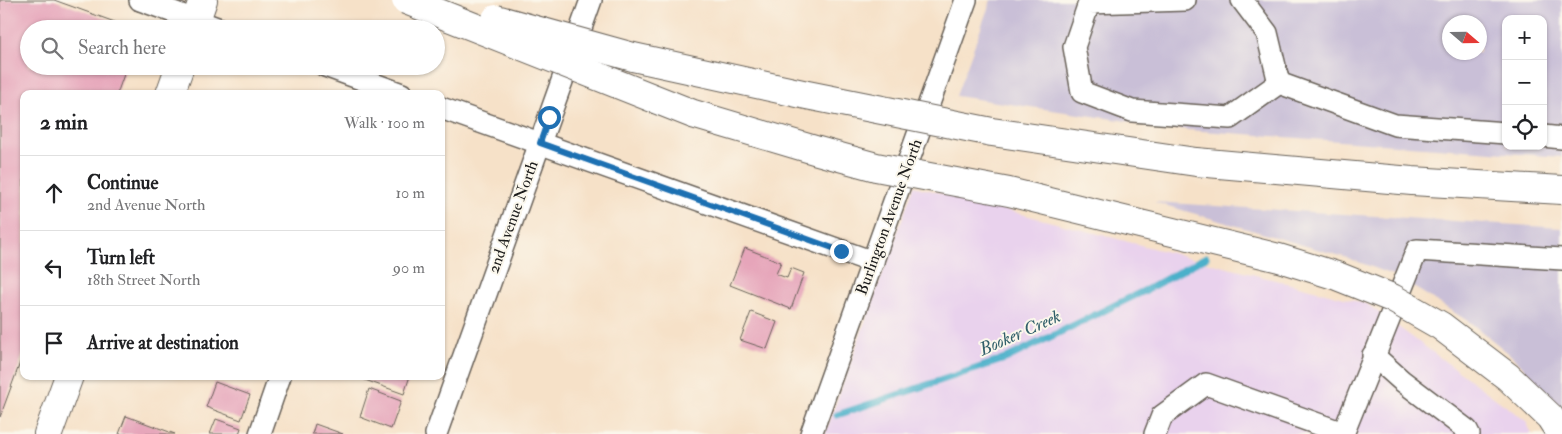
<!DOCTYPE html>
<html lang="en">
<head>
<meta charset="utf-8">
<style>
  body { margin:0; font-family:"IM FELL Double Pica",serif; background:#f6f6f6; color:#202124 }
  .controls { position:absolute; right:15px; top:15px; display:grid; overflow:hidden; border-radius:10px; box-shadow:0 1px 4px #0004 }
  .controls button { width:45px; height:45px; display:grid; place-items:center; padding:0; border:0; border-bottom:1px solid #e0e0e0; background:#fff; color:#202124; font:25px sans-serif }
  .compass { position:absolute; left:1442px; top:15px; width:45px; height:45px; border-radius:50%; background:#fff; box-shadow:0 1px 4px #0004; rotate:110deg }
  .stop { position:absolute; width:15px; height:15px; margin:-11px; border:4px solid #1f6fb2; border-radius:50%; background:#fff }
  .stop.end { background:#1f6fb2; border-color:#fff; box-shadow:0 1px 5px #0008 }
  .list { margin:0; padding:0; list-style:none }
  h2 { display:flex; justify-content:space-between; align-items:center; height:65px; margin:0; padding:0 20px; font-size:21px }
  h2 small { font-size:16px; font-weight:400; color:#757577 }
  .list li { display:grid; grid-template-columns:32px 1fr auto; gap:15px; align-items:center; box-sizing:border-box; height:75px; padding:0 20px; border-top:1px solid #e0e0e0 }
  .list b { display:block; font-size:19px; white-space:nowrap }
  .list p { margin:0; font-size:16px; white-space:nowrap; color:#757577 }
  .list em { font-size:16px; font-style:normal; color:#757577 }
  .icon { flex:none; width:28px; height:28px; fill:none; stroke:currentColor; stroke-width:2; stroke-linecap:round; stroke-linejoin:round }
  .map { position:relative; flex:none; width:1562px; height:434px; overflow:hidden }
  .search { position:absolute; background:#fff; box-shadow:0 1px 4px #0004; left:20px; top:20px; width:425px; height:55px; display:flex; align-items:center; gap:12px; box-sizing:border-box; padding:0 18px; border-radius:28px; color:#757577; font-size:19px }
  .panel { position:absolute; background:#fff; box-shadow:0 1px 4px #0004; left:20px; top:90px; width:425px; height:290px; border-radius:10px }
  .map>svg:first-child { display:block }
  .built { fill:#e9d2ed }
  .industrial { fill:#c9bfd7; fill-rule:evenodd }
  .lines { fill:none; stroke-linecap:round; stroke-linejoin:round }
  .stream { stroke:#4bb0ca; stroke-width:7 }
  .building { fill:#e6a5ba }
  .minor-casing { stroke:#686158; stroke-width:24 }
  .major-casing { stroke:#686158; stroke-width:30 }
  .minor { stroke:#fff; stroke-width:21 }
  .major { stroke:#fff; stroke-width:28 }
  .highway-bridge-casing { stroke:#686158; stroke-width:30; stroke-linecap:butt }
  .highway-bridge { stroke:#fff; stroke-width:28 }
  .route { stroke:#1f6fb2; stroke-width:6 }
  .labels { text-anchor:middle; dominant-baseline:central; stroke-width:4; stroke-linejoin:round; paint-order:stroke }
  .street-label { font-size:16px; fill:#1c1c1c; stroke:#fbf7ec }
  .water-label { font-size:18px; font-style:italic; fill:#315f6a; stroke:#fbf7ec }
</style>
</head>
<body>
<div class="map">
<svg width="1562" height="434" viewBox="0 0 1562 434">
  <rect width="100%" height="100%" fill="#fbf7ec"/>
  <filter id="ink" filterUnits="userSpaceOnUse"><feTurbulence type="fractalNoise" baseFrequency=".02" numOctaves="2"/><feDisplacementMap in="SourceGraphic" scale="10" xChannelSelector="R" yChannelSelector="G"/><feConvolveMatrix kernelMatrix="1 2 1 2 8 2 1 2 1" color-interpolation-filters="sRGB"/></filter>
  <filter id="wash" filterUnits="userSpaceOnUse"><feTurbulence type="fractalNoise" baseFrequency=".0096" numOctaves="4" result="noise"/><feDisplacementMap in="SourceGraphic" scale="20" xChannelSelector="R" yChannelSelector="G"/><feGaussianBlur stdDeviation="1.12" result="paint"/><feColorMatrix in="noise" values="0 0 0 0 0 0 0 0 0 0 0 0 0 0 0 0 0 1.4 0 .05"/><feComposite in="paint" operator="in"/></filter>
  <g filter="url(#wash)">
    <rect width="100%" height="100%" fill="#f6e1c8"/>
    <!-- built -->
    <path class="built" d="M914 186 1367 304 1526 421 1532 434H825Z"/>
    <!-- industrial -->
    <g class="industrial">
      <path d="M991 0H1562V157L1188 130 956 96ZM1506 19H1543V146H1506ZM1450 22H1480V52H1450Z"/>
      <path d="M1154 202 1562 228V408L1512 356 1471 323 1396 276 1348 258Z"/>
    </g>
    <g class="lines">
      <!-- stream -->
      <path class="stream" d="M837 415 1005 359 1146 290 1206 257"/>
    </g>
    <g id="blocks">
      <!-- building -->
      <g class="building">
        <path d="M0 0H54L134 29H29V66H127L117 94H24V352L0 417Z"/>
        <path d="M745 248 781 262 776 274 787 278 791 268 804 273 791 309 730 285Z"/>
        <path d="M751 312 777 322 767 349 740 340Z"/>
        <path d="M366 376H410L404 394 365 380Z"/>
        <path d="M215 382 250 395 241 420 206 407Z"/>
        <path d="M369 389 401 401 391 429 360 417Z"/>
        <path d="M126 416 175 434H119Z"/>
        <path d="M216 419 241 428 239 434H210Z"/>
        <path d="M315 424 343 434H312Z"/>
      </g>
    </g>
  </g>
  <g filter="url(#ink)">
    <use href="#blocks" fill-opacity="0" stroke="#686158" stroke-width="1"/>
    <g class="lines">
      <!-- minor casing -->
      <g class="minor-casing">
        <g id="minor">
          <path d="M140 0 220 29"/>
          <path d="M1185 0 1089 3 1074 47 1082 92 1132 111 1230 118 1279 83"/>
          <path d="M1242 0 1267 33 1279 83"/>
          <path d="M325 66 402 94"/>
          <path d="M1279 83 1395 125 1506 133"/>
          <path d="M441 108 873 262"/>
          <path d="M1543 136 1562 138"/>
          <path d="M1373 355 1401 380 1467 430 1469 434"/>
          <path d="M260 434 280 376"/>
          <path d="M436 434 591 0"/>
          <path d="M811 434 966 0"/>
          <path d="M1155 434 1162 416 1206 384 1343 433"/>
          <path d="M1343 434 1417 250 1562 259"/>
        </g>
      </g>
      <!-- major casing -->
      <g class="major-casing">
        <g id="major">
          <path d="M193 29 203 0"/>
          <path d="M170 94 180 66"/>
          <path d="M48 434 69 376"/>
        </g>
      </g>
      <!-- minor -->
      <use href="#minor" class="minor"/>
      <!-- major -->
      <use href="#major" class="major"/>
      <!-- highway-bridge casing -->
      <g class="highway-bridge-casing">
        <g id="highway-bridge">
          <path d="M406 0 693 114 818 151 876 167 1009 192 1279 258 1337 276 1392 298 1441 326 1508 377 1550 417 1561 434"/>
          <path d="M496 19 633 57 807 95 992 132 1196 162 1412 181 1562 190"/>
        </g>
      </g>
      <!-- highway-bridge -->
      <use href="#highway-bridge" class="highway-bridge"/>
    </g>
  </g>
  <g class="lines" filter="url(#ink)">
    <!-- route -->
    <path class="route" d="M549 117 540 143 841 251"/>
  </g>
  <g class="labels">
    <!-- street labels -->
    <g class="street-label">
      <text transform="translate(513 217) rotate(-70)">2nd Avenue North</text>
      <text transform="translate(889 217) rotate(-70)">Burlington Avenue North</text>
    </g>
    <!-- water labels -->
    <g class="water-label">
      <text transform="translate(1020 333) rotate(-24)">Booker Creek</text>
    </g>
  </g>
</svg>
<div class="controls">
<button>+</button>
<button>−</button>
<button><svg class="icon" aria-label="locate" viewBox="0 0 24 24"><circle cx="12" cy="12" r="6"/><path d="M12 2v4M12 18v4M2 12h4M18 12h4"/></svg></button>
</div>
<svg class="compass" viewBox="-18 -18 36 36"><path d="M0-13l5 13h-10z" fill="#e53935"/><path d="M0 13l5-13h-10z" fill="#757577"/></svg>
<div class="stop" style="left:549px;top:117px"></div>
<div class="stop end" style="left:841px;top:251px"></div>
<div class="search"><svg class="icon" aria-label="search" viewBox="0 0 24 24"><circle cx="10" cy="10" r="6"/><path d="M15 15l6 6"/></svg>Search here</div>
<section class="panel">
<h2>2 min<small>Walk · 100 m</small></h2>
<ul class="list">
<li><svg class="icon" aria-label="ahead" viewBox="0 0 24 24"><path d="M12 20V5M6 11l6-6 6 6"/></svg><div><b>Continue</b><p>2nd Avenue North</p></div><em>10 m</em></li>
<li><svg class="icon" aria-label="left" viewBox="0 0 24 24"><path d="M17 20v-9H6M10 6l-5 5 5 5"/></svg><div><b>Turn left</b><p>18th Street North</p></div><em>90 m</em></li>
<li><svg class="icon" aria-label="arrive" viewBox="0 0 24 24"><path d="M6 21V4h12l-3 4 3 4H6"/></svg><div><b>Arrive at destination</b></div></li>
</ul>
</section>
</div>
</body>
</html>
